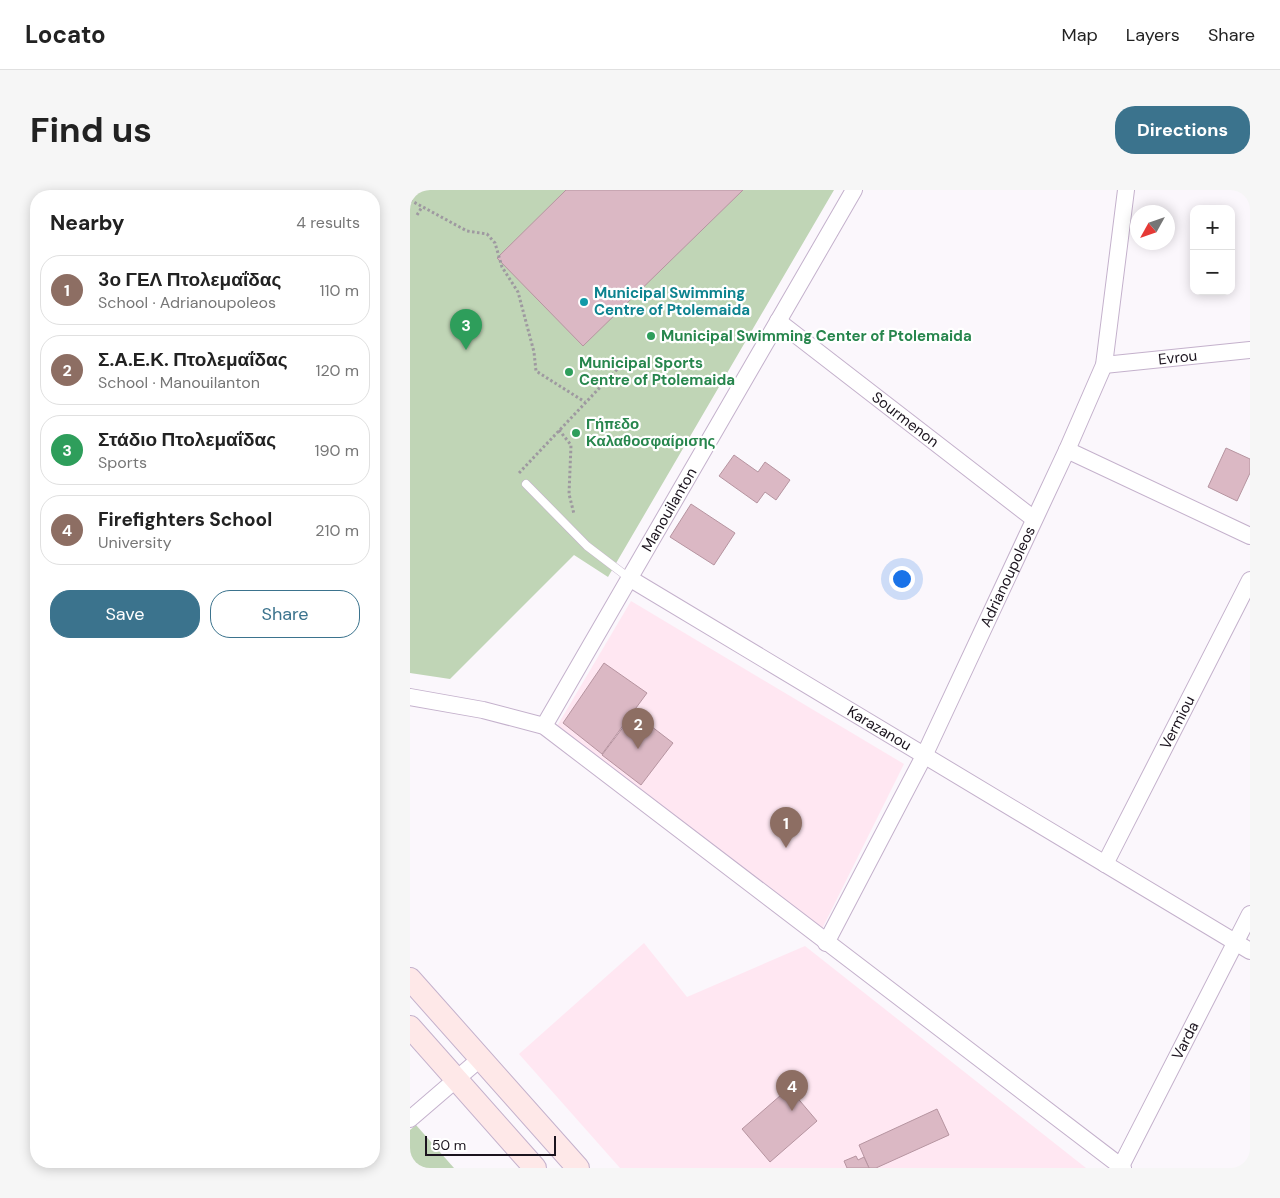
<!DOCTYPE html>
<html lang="en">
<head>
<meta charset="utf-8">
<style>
  body { margin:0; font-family:"DM Sans",sans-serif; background:#f6f6f6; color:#222 }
  .controls { position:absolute; right:15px; top:15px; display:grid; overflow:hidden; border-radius:10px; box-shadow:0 2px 12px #0003 }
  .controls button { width:45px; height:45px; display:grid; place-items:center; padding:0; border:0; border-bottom:1px solid #e0e0e0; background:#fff; color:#222; font:25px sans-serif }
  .compass { position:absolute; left:720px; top:15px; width:45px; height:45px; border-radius:50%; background:#fff; box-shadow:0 2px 12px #0003; rotate:230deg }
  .scale { position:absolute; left:15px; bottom:12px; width:131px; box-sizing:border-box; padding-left:5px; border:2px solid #1b141e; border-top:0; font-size:14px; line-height:18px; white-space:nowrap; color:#1b141e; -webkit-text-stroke:4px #fff; paint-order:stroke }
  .you { position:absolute; left:491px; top:388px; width:18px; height:18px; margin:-12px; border:4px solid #fff; border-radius:50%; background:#1a73e8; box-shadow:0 0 0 8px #1a73e833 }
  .badge { display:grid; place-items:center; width:32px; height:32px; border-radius:50%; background:#3b738d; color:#fff; font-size:16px; font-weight:700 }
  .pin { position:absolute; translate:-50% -41px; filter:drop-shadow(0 1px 2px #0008) }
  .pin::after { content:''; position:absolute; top:26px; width:18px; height:15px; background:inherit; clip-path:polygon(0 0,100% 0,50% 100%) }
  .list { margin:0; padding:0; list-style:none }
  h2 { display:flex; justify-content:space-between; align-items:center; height:65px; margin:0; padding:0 20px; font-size:21px }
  h2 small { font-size:16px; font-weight:400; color:#767676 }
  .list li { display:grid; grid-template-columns:32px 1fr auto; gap:15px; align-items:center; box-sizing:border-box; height:70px; margin:0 10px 10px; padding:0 10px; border:1px solid #e0e0e0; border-radius:20px }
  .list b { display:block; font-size:19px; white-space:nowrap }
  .list p { margin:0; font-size:16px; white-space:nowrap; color:#767676 }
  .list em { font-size:16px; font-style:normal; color:#767676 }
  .actions { display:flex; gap:10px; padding:15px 20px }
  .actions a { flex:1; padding:11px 0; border:1px solid #3b738d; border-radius:20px; text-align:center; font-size:18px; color:#3b738d }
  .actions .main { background:#3b738d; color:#fff }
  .map { position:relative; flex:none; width:840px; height:978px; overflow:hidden; border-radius:20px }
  header { display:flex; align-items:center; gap:30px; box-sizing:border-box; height:70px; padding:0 25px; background:#fff; border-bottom:1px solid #e0e0e0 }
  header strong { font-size:24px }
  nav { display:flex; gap:28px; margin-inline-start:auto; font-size:18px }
  .intro { display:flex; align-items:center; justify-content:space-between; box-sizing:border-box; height:120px; padding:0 30px }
  h1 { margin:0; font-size:35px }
  .button { padding:12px 22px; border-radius:20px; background:#3b738d; color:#fff; font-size:18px; font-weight:700 }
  main { display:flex; gap:30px; padding:0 30px }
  aside { flex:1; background:#fff; border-radius:20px; box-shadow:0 2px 12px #0003 }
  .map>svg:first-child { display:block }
  .education { fill:#ffe7f2 }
  .green { fill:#c0d5b6 }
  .building { fill:#dbb8c4; stroke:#b694a0 }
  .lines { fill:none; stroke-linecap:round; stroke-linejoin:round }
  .lane-casing { stroke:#c4b1cc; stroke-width:9 }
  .street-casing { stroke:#c4b1cc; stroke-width:18 }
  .secondary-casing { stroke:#c4b1cc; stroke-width:24 }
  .path { stroke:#9e99a0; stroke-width:3; stroke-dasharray:2.5 2.5; stroke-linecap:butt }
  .lane { stroke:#fff; stroke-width:8 }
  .street { stroke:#fff; stroke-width:16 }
  .secondary { stroke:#fee8e8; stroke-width:22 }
  .culture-dot { fill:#0f9aa8; stroke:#fff; stroke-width:2 }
  .leisure-dot { fill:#2e9e5b; stroke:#fff; stroke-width:2 }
  .labels { text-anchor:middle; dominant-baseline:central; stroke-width:4.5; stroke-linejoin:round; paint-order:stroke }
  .culture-label { font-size:15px; font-weight:bold; fill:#0d838f; stroke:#fff; text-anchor:start }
  .leisure-label { font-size:15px; font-weight:bold; fill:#27864d; stroke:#fff; text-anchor:start }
  .street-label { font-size:15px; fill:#1b141e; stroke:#fff }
</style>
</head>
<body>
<header>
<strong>Locato</strong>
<nav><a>Map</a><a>Layers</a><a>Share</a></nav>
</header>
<div class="intro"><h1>Find us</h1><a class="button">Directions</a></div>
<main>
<aside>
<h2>Nearby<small>4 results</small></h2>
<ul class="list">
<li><span class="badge" style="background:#8d6e63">1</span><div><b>3ο ΓΕΛ Πτολεμαΐδας</b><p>School · Adrianoupoleos</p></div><em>110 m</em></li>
<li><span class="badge" style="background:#8d6e63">2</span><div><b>Σ.Α.Ε.Κ. Πτολεμαΐδας</b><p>School · Manouilanton</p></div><em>120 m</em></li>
<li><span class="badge" style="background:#2e9e5b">3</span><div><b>Στάδιο Πτολεμαΐδας</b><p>Sports</p></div><em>190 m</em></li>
<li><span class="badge" style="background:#8d6e63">4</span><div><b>Firefighters School</b><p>University</p></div><em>210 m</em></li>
</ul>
<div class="actions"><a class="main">Save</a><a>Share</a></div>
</aside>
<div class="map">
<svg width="840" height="978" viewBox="0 0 840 978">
  <rect width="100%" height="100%" fill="#fbf7fc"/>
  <!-- education -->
  <g class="education">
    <path d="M221 411 494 574 411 741 143 543Z"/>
    <path d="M234 753 277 807 395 756 676 978H210L109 864Z"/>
  </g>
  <!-- green -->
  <g class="green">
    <path d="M0 0H424L198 387 164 365 40 489 0 483Z"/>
    <path d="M6 935 44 978H0V940Z"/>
  </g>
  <!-- building -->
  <g class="building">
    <path d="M156 0H333L173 156 87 68Z"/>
    <path d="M816 258 840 269V283L827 311 798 297Z"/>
    <path d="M324 265 348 282 355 272 380 290 366 310 355 302 347 313 309 286Z"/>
    <path d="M281 314 325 343 304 375 260 347Z"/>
    <path d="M194 473 237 503 192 564 153 533Z"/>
    <path d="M224 523 263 553 231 595 192 565Z"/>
    <path d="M379 898 407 931 360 972 332 939Z"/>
    <path d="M527 919 539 945 466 978H459L449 955Z"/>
    <path d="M446 966 448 970 454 967 459 978H437L434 971Z"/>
  </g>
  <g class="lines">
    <!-- lane casing -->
    <g class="lane-casing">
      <path id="lane" d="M116 294 177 356 219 388"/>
    </g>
    <!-- street casing -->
    <g class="street-casing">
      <g id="street">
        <path id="s1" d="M368 131 624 329"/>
        <path id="s2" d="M694 175 840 160"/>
        <path d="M657 260 840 346"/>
        <path id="s3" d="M219 388 840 761"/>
        <path d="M0 507 73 520 134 536 713 978"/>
        <path id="s4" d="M134 536 444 0"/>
        <path id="s5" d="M695 674 840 390"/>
        <path id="s6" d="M416 753 514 566 657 260 694 175 716 0"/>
        <path d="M0 929 71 868"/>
        <path id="s7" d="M711 976 840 724"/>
      </g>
    </g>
    <!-- secondary casing -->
    <g class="secondary-casing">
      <g id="secondary">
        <path d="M0 789 168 978"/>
        <path d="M0 837 125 978"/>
      </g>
    </g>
    <!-- path -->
    <g class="path">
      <path d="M0 10 57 41 77 44 85 53 92 77 108 102 124 162 126 181 175 212"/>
      <path d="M7 25 12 17"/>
      <path d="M149 240 161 255 159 304 164 324"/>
      <path d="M109 283 214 172"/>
    </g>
    <!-- lane -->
    <use href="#lane" class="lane"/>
    <!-- street -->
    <use href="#street" class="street"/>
    <!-- secondary -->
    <use href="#secondary" class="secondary"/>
  </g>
  <!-- markers -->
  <circle class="culture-dot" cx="174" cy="112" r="5"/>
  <g class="leisure-dot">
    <circle cx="241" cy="146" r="5"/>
    <circle cx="159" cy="182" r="5"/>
    <circle cx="166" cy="243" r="5"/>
  </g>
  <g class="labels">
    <!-- culture labels -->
    <g class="culture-label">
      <text x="184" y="103">Municipal Swimming<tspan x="184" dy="17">Centre of Ptolemaida</tspan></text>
    </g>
    <!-- leisure labels -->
    <g class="leisure-label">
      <text x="251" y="146">Municipal Swimming Center of Ptolemaida</text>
      <text x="169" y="173">Municipal Sports<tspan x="169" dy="17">Centre of Ptolemaida</tspan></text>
      <text x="176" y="234">Γήπεδο<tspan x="176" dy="17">Καλαθοσφαίρισης</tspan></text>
    </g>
    <!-- street labels -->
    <g class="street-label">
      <text stroke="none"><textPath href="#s2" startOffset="74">Evrou</textPath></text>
      <text stroke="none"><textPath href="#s1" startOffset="161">Sourmenon</textPath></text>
      <text stroke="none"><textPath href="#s4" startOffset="250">Manouilanton</textPath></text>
      <text stroke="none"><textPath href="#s6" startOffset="409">Adrianoupoleos</textPath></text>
      <text stroke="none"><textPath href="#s5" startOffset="159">Vermiou</textPath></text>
      <text stroke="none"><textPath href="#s3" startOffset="292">Karazanou</textPath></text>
      <text stroke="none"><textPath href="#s7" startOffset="141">Varda</textPath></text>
    </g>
  </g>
</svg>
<div class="controls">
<button>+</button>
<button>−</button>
</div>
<svg class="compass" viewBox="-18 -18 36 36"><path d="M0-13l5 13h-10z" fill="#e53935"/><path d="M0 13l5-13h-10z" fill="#767676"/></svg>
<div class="scale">50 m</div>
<div class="you"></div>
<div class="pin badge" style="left:376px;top:658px;background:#8d6e63">1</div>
<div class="pin badge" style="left:228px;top:559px;background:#8d6e63">2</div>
<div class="pin badge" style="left:56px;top:160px;background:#2e9e5b">3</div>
<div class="pin badge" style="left:382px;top:921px;background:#8d6e63">4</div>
</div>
</main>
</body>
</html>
